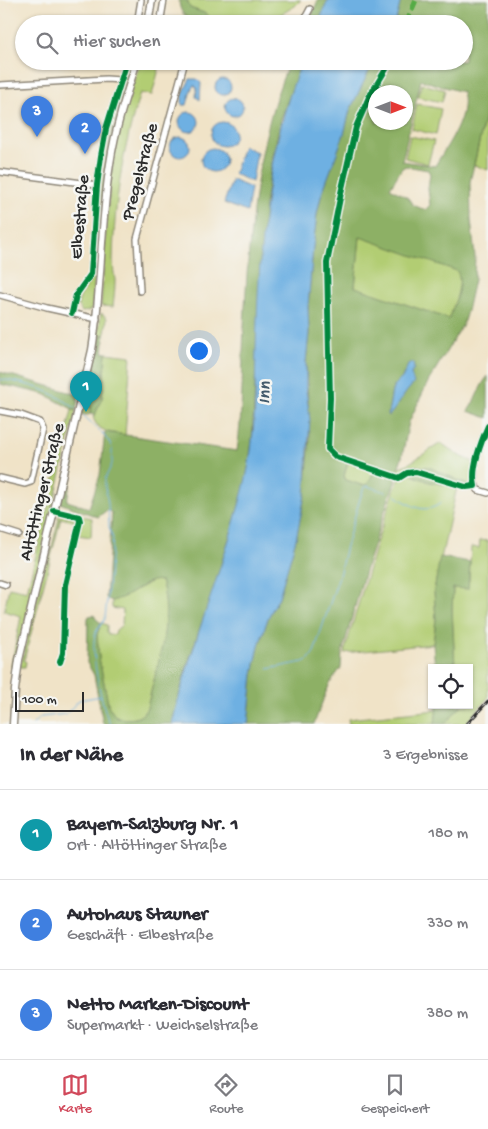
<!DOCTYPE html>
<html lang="de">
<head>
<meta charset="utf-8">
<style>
  body { margin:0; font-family:"Gochi Hand",sans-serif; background:#f7f7f7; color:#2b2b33 }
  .controls { position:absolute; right:15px; bottom:15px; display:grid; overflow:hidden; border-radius:0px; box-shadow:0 1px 4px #0004 }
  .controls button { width:45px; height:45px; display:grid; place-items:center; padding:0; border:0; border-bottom:1px solid #e1e1e2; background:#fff; color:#2b2b33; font:25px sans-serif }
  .compass { position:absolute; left:368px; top:85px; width:45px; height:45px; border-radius:50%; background:#fff; box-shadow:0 1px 4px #0004; rotate:90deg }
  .scale { position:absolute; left:15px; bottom:12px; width:69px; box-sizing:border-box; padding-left:5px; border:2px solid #2b2b2b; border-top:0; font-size:14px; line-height:18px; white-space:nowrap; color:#2b2b2b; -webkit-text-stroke:4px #f6f6f2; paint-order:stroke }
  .you { position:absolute; left:198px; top:350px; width:18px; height:18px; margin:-12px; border:4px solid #fff; border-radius:50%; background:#1a73e8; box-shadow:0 0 0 8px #1a73e833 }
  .badge { display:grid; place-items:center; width:32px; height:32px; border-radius:50%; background:#d1495b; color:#fff; font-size:16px; font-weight:700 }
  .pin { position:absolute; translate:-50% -41px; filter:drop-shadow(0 1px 2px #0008) }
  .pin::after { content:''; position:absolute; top:26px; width:18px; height:15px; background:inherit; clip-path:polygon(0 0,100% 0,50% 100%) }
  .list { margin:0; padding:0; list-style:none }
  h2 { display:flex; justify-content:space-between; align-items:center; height:65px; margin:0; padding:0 20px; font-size:21px }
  h2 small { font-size:16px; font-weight:400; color:#7c7c81 }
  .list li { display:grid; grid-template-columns:32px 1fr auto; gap:15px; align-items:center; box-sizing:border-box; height:90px; padding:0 20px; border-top:1px solid #e1e1e2 }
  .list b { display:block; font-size:19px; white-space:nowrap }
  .list p { margin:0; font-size:16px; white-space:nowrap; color:#7c7c81 }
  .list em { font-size:16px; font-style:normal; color:#7c7c81 }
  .icon { flex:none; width:28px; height:28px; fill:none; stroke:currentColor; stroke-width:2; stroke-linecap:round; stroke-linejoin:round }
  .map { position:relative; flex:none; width:488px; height:724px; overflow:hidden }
  .search { position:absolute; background:#fff; box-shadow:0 1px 4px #0004; left:15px; right:15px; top:15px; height:55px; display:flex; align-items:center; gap:12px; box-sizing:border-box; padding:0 18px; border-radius:28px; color:#7c7c81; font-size:19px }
  .sheet { height:335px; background:#fff }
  nav { display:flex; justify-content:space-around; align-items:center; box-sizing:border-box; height:70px; border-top:1px solid #e1e1e2; background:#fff; font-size:14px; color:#7c7c81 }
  nav a { display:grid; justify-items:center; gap:2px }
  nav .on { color:#d1495b }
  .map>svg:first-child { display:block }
  .green { fill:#b2cd73; stroke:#6e7c4f }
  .forest { fill:#8db065; stroke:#5c6e48; fill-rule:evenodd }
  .water { fill:#6eb0e2; stroke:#4c6e86 }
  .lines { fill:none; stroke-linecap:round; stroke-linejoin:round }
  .stream { stroke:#6eb0e2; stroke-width:1 }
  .minor-casing { stroke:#8e8779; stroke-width:8 }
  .major-casing { stroke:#8e8779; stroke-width:9 }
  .minor { stroke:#fff; stroke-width:5 }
  .major { stroke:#fff; stroke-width:6 }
  .rail-casing { stroke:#2b2b2b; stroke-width:3 }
  .rail { stroke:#f6f6f2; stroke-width:1; stroke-dasharray:4; stroke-linecap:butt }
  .quiet { stroke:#54ab44; stroke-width:5; stroke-dasharray:10 5; stroke-linecap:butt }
  .cycleway-casing { stroke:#f6f6f2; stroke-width:9 }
  .cycleway { stroke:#00873e; stroke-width:6 }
  .labels { text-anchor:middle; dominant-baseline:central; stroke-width:5; stroke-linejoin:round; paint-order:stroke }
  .street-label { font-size:18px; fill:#2b2b2b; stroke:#f6f6f2 }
  .water-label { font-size:19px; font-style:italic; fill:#425a6b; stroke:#f6f6f2 }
</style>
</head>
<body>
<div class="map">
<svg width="488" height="724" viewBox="0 0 488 724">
  <rect width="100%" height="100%" fill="#f6f6f2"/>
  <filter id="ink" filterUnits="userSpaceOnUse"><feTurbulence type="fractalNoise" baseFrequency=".02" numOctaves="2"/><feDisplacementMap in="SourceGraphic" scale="10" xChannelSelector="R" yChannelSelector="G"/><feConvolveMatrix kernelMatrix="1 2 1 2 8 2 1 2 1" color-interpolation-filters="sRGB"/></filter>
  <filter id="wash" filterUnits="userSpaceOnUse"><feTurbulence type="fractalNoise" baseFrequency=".0096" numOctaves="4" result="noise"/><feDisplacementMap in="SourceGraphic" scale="20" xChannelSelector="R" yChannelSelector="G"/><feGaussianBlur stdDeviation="1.12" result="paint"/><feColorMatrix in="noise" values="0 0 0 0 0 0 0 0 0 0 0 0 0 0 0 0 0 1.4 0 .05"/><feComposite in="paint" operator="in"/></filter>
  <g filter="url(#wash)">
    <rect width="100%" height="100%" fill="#f0e3c7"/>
    <!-- green -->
    <g class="green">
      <path d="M187 0H301L295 6 278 16 279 18 272 24H219L204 13 190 8Z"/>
      <path d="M130 61H134L122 95 110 141 104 182 92 308 89 311 82 312 78 305 80 297 93 276 101 182 107 146 117 102Z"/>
      <path d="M141 61H160V65L152 95 140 93C123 149 114 202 113 261 113 267 114 274 115 280 115 289 114 298 113 307L101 306C105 246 107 186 119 127 124 104 133 83 141 61Z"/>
      <path d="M422 84 445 90 442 102 418 97Z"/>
      <path d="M488 103V170L474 165Z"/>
      <path d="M417 104 441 109 436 135 412 129Z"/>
      <path d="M410 136 434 141 428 164 405 158Z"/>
      <path d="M360 236 458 271C464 285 453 306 449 319L355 287Z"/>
      <path d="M101 313 107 318 105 334 102 335 100 340 89 395 91 408 90 414 88 415 81 414 95 352Z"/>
      <path d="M106 353 131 356 125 435C112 433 96 432 93 416L95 415 102 398Z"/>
      <path d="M72 410 76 411 14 667H11L21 616 4 611 9 587 27 591Z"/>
      <path d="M441 443 458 455 476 463 472 483 468 485C450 477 431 465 411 466L410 471 399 477 396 475 399 467 408 464Z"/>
      <path d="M348 462 374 471 368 485H361L346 480 344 476Z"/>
      <path d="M411 473 412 475 430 482 457 487 434 590 436 619 433 644 344 653 376 544 395 488 399 480Z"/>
      <path d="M61 515 76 518 77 522 61 518 24 660 26 662 25 667H20L44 566 50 555 59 518 57 517Z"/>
      <path d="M82 516 92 518 91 537 78 535Z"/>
      <path d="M480 540 488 541V698L465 724H445L462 705H469V668H455L452 610 453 588 469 581 471 547 479 548Z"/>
      <path d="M154 580 161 581C175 622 156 668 147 708 140 721 130 719 117 718L109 708 99 659 97 635 101 623 107 625V633L110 635 115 634 116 630 122 625 123 610 112 608V601L130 593Z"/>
      <path d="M437 710 435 724H349L348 719Z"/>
    </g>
    <!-- forest -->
    <g class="forest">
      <path d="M179 0H187L190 8 204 13 219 24C201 24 179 22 179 0Z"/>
      <path d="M318 0H328L318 24H308Z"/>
      <path d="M401 0H488V103L470 182 471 219 475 257 474 280 467 311 463 324 428 382 409 422 402 457 396 475V480L389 498 365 571 342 653 341 668 332 680 326 692 314 724H248L253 674 259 646 268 618 279 597 296 539 305 495 310 439 306 362 309 333 308 307 313 247 317 214 321 196 344 134 350 110 374 61H464V24H395ZM421 80 462 92C469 117 447 145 435 166L402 161ZM376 92H406V122H376ZM406 166 428 170 430 174 428 188 430 205 425 210 413 205 408 198 390 188 402 168ZM360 237 457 271C464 285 453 306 449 319L355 287ZM413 368 411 373 412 385 408 387 402 399 388 414 392 391 394 386 402 378 404 373ZM348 462 374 471 368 484 361 485 346 480 344 476Z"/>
      <path d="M290 61H302L281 119 272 160 265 204 252 441 246 484 216 581 186 669 172 724H103L94 675 87 663 88 618 89 616 94 615 96 619 101 623 97 635 99 658 109 708 117 718C130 719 140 721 147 708 156 669 174 620 161 581 150 578 140 588 131 593 125 597 118 599 112 601L106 598 112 513 107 510 98 517 60 503 70 461H74L67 501 89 508 100 475 105 432 237 451C243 409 242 368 244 326 248 243 256 136 290 61Z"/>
      <path d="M105 334 103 352 106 353 102 398 95 415 90 414 91 408 88 404 89 395 101 335Z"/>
      <path d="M0 372 79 395 76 411 44 394 0 384Z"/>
      <path d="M488 376V418L468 411C476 400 480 385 488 376Z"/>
      <path d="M411 466 429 467 468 485 467 490 448 485 430 482 412 475 409 469Z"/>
      <path d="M440 557 470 562 468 589 453 588 452 610 455 668H435L433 644 436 619 434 591Z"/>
      <path d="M437 705H462L445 724H435Z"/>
    </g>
    <!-- water -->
    <g class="water">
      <path d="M328 0H401L395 24H318Z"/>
      <path d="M302 61H374L350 110 344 134 321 196 317 214 313 247 308 307 309 333 306 362V389L310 420 305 495 296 539 279 597 268 618 259 646 253 674 248 724H172C187 660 211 599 230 536 239 505 249 474 252 441 256 410 255 378 256 347 259 249 265 153 302 61Z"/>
      <circle cx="223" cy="87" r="8"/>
      <path d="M190 79H197L201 83 200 100 196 97 197 88 194 85 191 90 187 105H182V95Z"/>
      <circle cx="234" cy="107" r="9"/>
      <circle cx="189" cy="122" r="10"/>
      <circle cx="223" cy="134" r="12"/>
      <circle cx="180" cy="147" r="10"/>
      <path d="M243 146 257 152 252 182 234 174Z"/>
      <circle cx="213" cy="160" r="12"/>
      <path d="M232 180 251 188 247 212 224 203Z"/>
      <path d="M409 363H413L414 368 411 374 414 383C404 393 398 406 389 416L388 414 392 391 394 386 402 378Z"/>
    </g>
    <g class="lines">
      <!-- stream -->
      <g class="stream">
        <path d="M0 379C28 383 53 391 75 408"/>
        <path d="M83 415 102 433 109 442 112 448V464L105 479V487L108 503 109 527 113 539 112 548 105 619C102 625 96 629 95 635 90 653 102 707 110 724"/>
        <path d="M395 495C410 505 424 516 441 503"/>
        <path d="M268 669 303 662 309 659 314 652 339 576 346 546 362 492 364 488 367 486 386 492"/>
        <path d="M33 724 41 717 66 714 79 700 101 696"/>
      </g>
    </g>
  </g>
  <g filter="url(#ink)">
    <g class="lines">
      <!-- minor casing -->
      <g class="minor-casing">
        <g id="minor">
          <path d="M137 24 141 0"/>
          <path d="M160 24 164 0"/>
          <path d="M302 24 310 9"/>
          <path d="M264 61 274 64 280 61"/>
          <path d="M0 85 106 79 121 80"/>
          <path d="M0 172 97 185"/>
          <path d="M140 291 137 239 185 61"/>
          <path d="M0 295 47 308 97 319"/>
          <path d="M72 313 76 295 91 274 97 185 101 156 106 129 127 61"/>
          <path d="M0 411 21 415 40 422 43 429 31 482 25 484 0 478"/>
          <path d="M488 426C481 441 468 476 478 490L488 493"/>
          <path d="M54 511 79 517 80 521 65 585 63 653 60 662"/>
          <path d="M0 529 19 535"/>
          <path d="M0 583 6 585"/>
        </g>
      </g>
      <!-- major casing -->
      <g class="major-casing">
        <g id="major">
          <path d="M148 24 152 0"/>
          <path d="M13 724 15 690 19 660 92 350C102 289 100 226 110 164 115 129 126 95 137 61"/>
        </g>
      </g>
      <!-- minor -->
      <use href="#minor" class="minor"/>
      <!-- major -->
      <use href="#major" class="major"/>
      <!-- rail casing -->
      <g class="rail-casing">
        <path id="rail" d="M467 724 488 701"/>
      </g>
      <!-- rail -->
      <use href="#rail" class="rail"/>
      <!-- quiet -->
      <path class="quiet" d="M406 24 416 0"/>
      <!-- cycleway casing -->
      <g class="cycleway-casing">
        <g id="cycleway">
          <path d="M391 61 369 97 356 127 341 193 327 263 330 398 328 449 336 457 399 478 407 473 416 472 466 487 475 486C471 469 481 442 488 426"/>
          <path d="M72 313 76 295 91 274 97 185 101 156 106 129 127 61"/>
          <path d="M54 511 79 517 80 521 65 585 63 653 60 662"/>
        </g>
      </g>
      <!-- cycleway -->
      <use href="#cycleway" class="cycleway"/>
    </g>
  </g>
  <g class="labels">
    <!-- street labels -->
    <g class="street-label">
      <text transform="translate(141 172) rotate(-75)">Pregelstraße</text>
      <text transform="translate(81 217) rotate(-85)">Elbestraße</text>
      <text transform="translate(43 492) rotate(-76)">Altöttinger Straße</text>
    </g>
    <!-- water labels -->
    <g class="water-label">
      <text transform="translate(266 393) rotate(-88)">Inn</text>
    </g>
  </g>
</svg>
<div class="controls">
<button><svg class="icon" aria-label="locate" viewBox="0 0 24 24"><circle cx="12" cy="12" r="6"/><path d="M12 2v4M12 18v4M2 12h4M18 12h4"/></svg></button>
</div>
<svg class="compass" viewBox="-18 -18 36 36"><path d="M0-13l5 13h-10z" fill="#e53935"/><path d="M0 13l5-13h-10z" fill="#7c7c81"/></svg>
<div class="scale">100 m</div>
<div class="you"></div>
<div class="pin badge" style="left:86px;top:412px;background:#0f9aa8">1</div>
<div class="pin badge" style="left:85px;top:154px;background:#3f7fe0">2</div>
<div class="pin badge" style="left:37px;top:137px;background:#3f7fe0">3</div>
<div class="search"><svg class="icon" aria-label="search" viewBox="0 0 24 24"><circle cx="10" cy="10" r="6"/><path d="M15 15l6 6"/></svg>Hier suchen</div>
</div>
<section class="sheet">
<h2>In der Nähe<small>3 Ergebnisse</small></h2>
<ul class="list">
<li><span class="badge" style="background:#0f9aa8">1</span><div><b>Bayern-Salzburg Nr. 1</b><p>Ort · Altöttinger Straße</p></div><em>180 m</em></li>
<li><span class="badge" style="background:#3f7fe0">2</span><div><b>Autohaus Stauner</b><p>Geschäft · Elbestraße</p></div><em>330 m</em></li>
<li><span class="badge" style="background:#3f7fe0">3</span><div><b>Netto Marken-Discount</b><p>Supermarkt · Weichselstraße</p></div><em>380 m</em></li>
</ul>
</section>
<nav>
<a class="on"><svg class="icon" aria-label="map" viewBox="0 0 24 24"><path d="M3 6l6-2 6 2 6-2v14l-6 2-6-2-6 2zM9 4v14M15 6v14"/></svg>Karte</a>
<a><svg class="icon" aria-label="directions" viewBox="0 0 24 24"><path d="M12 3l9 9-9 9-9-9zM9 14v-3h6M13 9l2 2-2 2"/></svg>Route</a>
<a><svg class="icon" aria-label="saved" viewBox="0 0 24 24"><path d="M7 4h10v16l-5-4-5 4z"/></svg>Gespeichert</a>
</nav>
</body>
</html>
